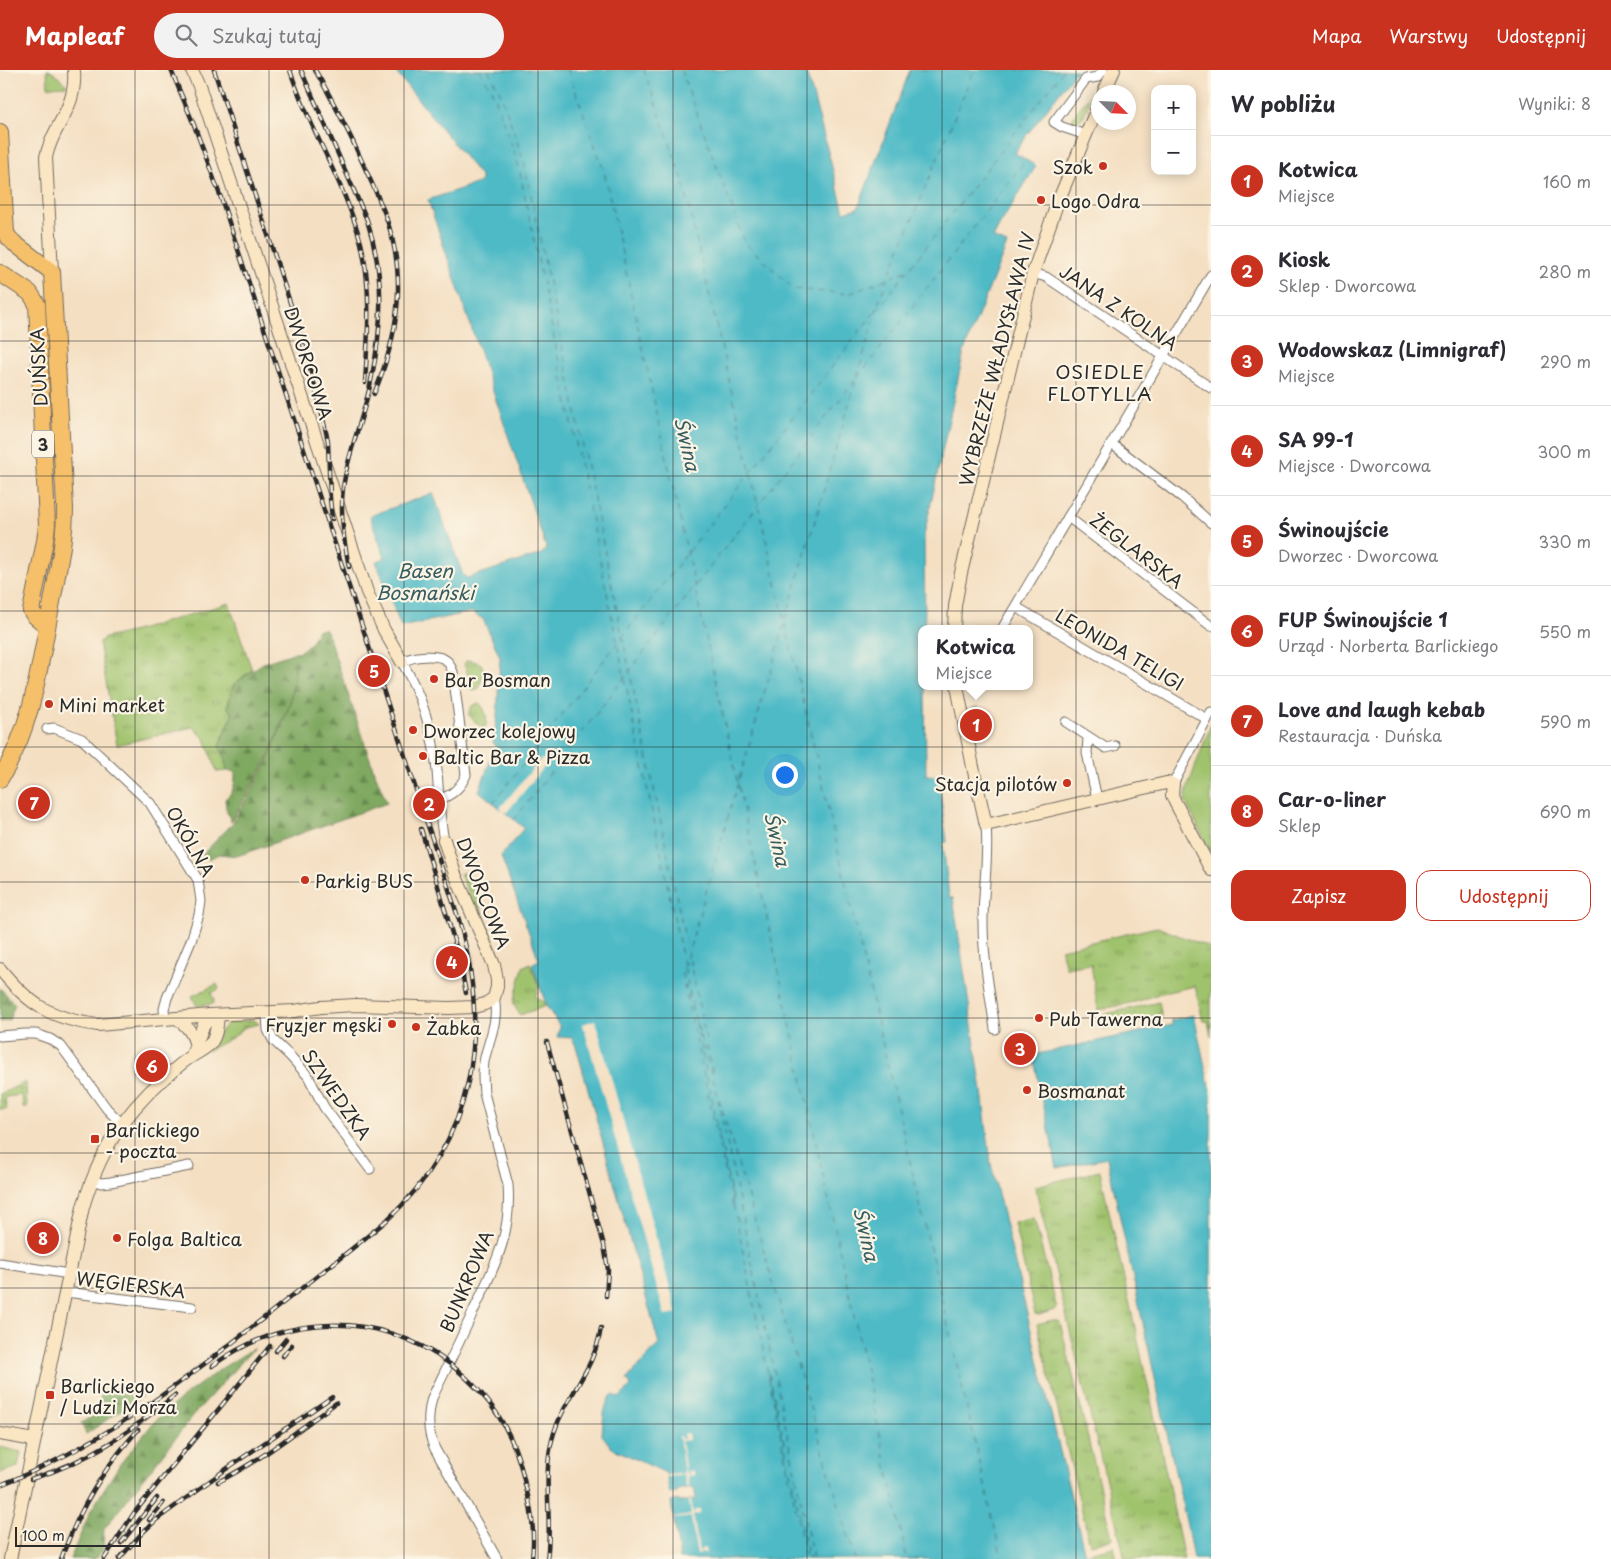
<!DOCTYPE html>
<html lang="pl">
<head>
<meta charset="utf-8">
<style>
  body { margin:0; font-family:"Playpen Sans",sans-serif; background:#f2f2f3; color:#2b2b33 }
  .controls { position:absolute; right:15px; top:15px; display:grid; overflow:hidden; border-radius:10px; box-shadow:0 2px 12px #0003 }
  .controls button { width:45px; height:45px; display:grid; place-items:center; padding:0; border:0; border-bottom:1px solid #e1e1e2; background:#fff; color:#2b2b33; font:25px sans-serif }
  .compass { position:absolute; left:1091px; top:15px; width:45px; height:45px; border-radius:50%; background:#fff; box-shadow:0 2px 12px #0003; rotate:114deg }
  .scale { position:absolute; left:15px; bottom:12px; width:126px; box-sizing:border-box; padding-left:5px; border:2px solid #2b2b2b; border-top:0; font-size:14px; line-height:18px; white-space:nowrap; color:#2b2b2b; -webkit-text-stroke:4px #fcf5e5; paint-order:stroke }
  .you { position:absolute; left:784px; top:704px; width:18px; height:18px; margin:-12px; border:4px solid #fff; border-radius:50%; background:#1a73e8; box-shadow:0 0 0 8px #1a73e833 }
  .badge { display:grid; place-items:center; width:32px; height:32px; border-radius:50%; background:#c8321e; color:#fff; font-size:16px; font-weight:700 }
  .pin { position:absolute; translate:-50% -50%; border:2px solid #fff; box-shadow:0 1px 5px #0006 }
  .popup { position:absolute; left:918px; top:555px; width:115px; height:65px; box-sizing:border-box; display:grid; place-content:center; border-radius:10px; background:#fff; filter:drop-shadow(0 1px 4px #0005); font-size:16px; white-space:nowrap; color:#7c7c81 }
  .popup b { font-size:19px; color:#2b2b33 }
  .popup::after { content:''; position:absolute; left:50%; top:100%; margin-left:-10px; border:10px solid transparent; border-top-color:#fff }
  .list { margin:0; padding:0; list-style:none }
  h2 { display:flex; justify-content:space-between; align-items:center; height:65px; margin:0; padding:0 20px; font-size:21px }
  h2 small { font-size:16px; font-weight:400; color:#7c7c81 }
  .list li { display:grid; grid-template-columns:32px 1fr auto; gap:15px; align-items:center; box-sizing:border-box; height:90px; padding:0 20px; border-top:1px solid #e1e1e2 }
  .list b { display:block; font-size:19px; white-space:nowrap }
  .list p { margin:0; font-size:16px; white-space:nowrap; color:#7c7c81 }
  .list em { font-size:16px; font-style:normal; color:#7c7c81 }
  .actions { display:flex; gap:10px; padding:15px 20px }
  .actions a { flex:1; padding:11px 0; border:1px solid #c8321e; border-radius:15px; text-align:center; font-size:18px; color:#c8321e }
  .actions .main { background:#c8321e; color:#fff }
  .icon { flex:none; width:28px; height:28px; fill:none; stroke:currentColor; stroke-width:2; stroke-linecap:round; stroke-linejoin:round }
  .map { position:relative; flex:none; width:1211px; height:1489px; overflow:hidden }
  header { display:flex; align-items:center; gap:30px; box-sizing:border-box; height:70px; padding:0 25px; background:#c8321e; color:#fff }
  header strong { font-size:24px }
  nav { display:flex; gap:28px; margin-inline-start:auto; font-size:18px }
  .search { width:350px; height:45px; background:#f2f2f3; display:flex; align-items:center; gap:12px; box-sizing:border-box; padding:0 18px; border-radius:28px; color:#7c7c81; font-size:19px }
  main { display:flex }
  aside { flex:1; background:#fff }
  .map>svg:first-child { display:block }
  .grass { fill:url(#grass-tufts); stroke:#65764c }
  .forest { fill:url(#forest-firs); stroke:#556a46 }
  .park { fill:#9fc26c; stroke:#65764c }
  .water { fill:#4dbac6; stroke:#3c7278 }
  .pier { fill:#f4dfc2 }
  .lines { fill:none; stroke-linecap:round; stroke-linejoin:round }
  .ferry { stroke:#375d61; stroke-width:1; stroke-dasharray:6 5; stroke-linecap:butt }
  .street-casing { stroke:#716a60; stroke-width:11 }
  .secondary-casing { stroke:#716a60; stroke-width:14 }
  .highway-casing { stroke:#716a60; stroke-width:18 }
  .street { stroke:#fff; stroke-width:9 }
  .secondary { stroke:#fbe6c4; stroke-width:12 }
  .highway { stroke:#f6c06b; stroke-width:16 }
  .rail-casing { stroke:#2b2b2b; stroke-width:4.5 }
  .rail { stroke:#fcf5e5; stroke-width:2.5; stroke-dasharray:8; stroke-linecap:butt }
  .grid { fill:none; stroke:#2b2b2b; stroke-width:1; stroke-opacity:0.55 }
  .poi-dot { fill:#c8321e; stroke:#fcf5e5; stroke-width:2 }
  .labels { text-anchor:middle; dominant-baseline:central; stroke-width:4.5; stroke-linejoin:round; paint-order:stroke }
  .shield { fill:#fcf5e5; stroke:#6a6863; stroke-width:1 }
  .shield-label { font-size:16px; font-weight:bold; fill:#2b2b2b }
  .poi-label { font-size:18px; fill:#2b2b2b; stroke:#fcf5e5; text-anchor:start }
  .street-label { font-size:18px; fill:#2b2b2b; stroke:#fcf5e5 }
  .neighbourhood-label { font-size:19px; letter-spacing:1px; fill:#2b2b2b; stroke:#fcf5e5 }
  .water-label { font-size:19px; font-style:italic; fill:#375d61; stroke:#fcf5e5 }
</style>
</head>
<body>
<header>
<strong>Mapleaf</strong>
<div class="search"><svg class="icon" aria-label="search" viewBox="0 0 24 24"><circle cx="10" cy="10" r="6"/><path d="M15 15l6 6"/></svg>Szukaj tutaj</div>
<nav><a>Mapa</a><a>Warstwy</a><a>Udostępnij</a></nav>
</header>
<main>
<div class="map">
<svg width="1211" height="1489" viewBox="0 0 1211 1489">
  <defs>
    <pattern id="grass-tufts" width="24" height="20" patternUnits="userSpaceOnUse" patternTransform="scale(1.25)"><rect width="24" height="20" fill="#9fc26c"/><path d="M3 7l-1-3M5 7V3M7 7l1-3M15 17l-1-3M17 17v-4M19 17l1-3" fill="none" stroke="#829e59"/></pattern>
    <pattern id="forest-firs" width="22" height="20" patternUnits="userSpaceOnUse" patternTransform="scale(1.25)"><rect width="22" height="20" fill="#7fa860"/><path d="M5 1l3.5 6h-7zM16 11l3.5 6h-7z" fill="#68894f"/></pattern>
  </defs>
  <rect width="100%" height="100%" fill="#fcf5e5"/>
  <filter id="ink" filterUnits="userSpaceOnUse"><feTurbulence type="fractalNoise" baseFrequency=".02" numOctaves="2"/><feDisplacementMap in="SourceGraphic" scale="10" xChannelSelector="R" yChannelSelector="G"/><feConvolveMatrix kernelMatrix="1 2 1 2 8 2 1 2 1" color-interpolation-filters="sRGB"/></filter>
  <filter id="wash" filterUnits="userSpaceOnUse"><feTurbulence type="fractalNoise" baseFrequency=".0096" numOctaves="4" result="noise"/><feDisplacementMap in="SourceGraphic" scale="20" xChannelSelector="R" yChannelSelector="G"/><feGaussianBlur stdDeviation="1.12" result="paint"/><feColorMatrix in="noise" values="0 0 0 0 0 0 0 0 0 0 0 0 0 0 0 0 0 1.4 0 .05"/><feComposite in="paint" operator="in"/></filter>
  <g filter="url(#wash)">
    <rect width="100%" height="100%" fill="#f4dfc2"/>
    <!-- grass -->
    <g class="grass">
      <path d="M47 0H50L67 15 66 16 48 17Z"/>
      <path d="M1094 19 1083 47 1074 55 1072 50 1075 44Z"/>
      <path d="M229 533 252 600 234 614 227 637 233 644 219 676 223 683 227 701 217 702 205 669 193 657 117 675 99 572 105 568 135 561Z"/>
      <path d="M471 590 481 594 484 600 479 618 474 621 469 618V607L464 594 466 591Z"/>
      <path d="M479 633C485 637 488 649 486 656L483 658 479 656 468 644 472 636Z"/>
      <path d="M978 637 979 641H987V657L984 665 976 668 970 642 972 638Z"/>
      <path d="M467 802 504 899V901L501 900 460 804Z"/>
      <path d="M1157 857 1211 878V967L1208 951H1203L1195 916 1158 924 1139 931 1098 940 1091 894 1066 898 1061 879Z"/>
      <path d="M530 893 539 917 535 927 544 932 546 936 520 945 513 934 523 897Z"/>
      <path d="M217 914 219 919 211 923 214 930 213 934 197 936 192 926Z"/>
      <path d="M1159 932 1162 947 1104 959 1102 945Z"/>
      <path d="M254 950 259 954 245 957 233 967 208 981 222 959 228 953Z"/>
      <path d="M26 1012 27 1037H23L22 1025 6 1027 5 1030 7 1039 0 1040V1024Z"/>
      <path d="M1100 1101 1148 1316 1184 1489H1125L1035 1116Z"/>
      <path d="M1034 1148 1057 1239 1039 1245 1035 1244 1014 1153Z"/>
      <path d="M1053 1250 1060 1252 1112 1468 1110 1470 1090 1474 1037 1254Z"/>
      <path d="M1114 1477 1117 1489H1094L1092 1482Z"/>
    </g>
    <!-- forest -->
    <g class="forest">
      <path d="M326 559 373 698 387 733 237 786 219 784 208 789 202 785 232 754 268 691 290 634 296 593 290 634 267 690 231 752 226 738 225 729C235 721 235 713 235 701H227L223 683 219 676 233 644 227 637 234 614 263 593 296 582 298 583 311 573 317 560Z"/>
      <path d="M0 918 15 934 9 950 0 952Z"/>
      <path d="M254 1278 196 1342 104 1459 103 1480 95 1489H70L91 1440 120 1394 154 1352 185 1325 222 1298Z"/>
      <path d="M103 1320 144 1325 86 1364 81 1353 95 1345Z"/>
    </g>
    <!-- park -->
    <g class="park">
      <path d="M1211 654V783L1185 731 1187 719Z"/>
      <path d="M0 1377 21 1382 18 1397 0 1403Z"/>
    </g>
    <!-- water -->
    <g class="water">
      <path d="M394 0H805L812 21 844 142 858 138 910 0H1077L1026 66 1015 83 1036 96 999 156 993 168 1007 174 964 281 924 465 925 559H922V616H925L926 705 938 706 947 772 943 773 949 827 953 828 982 1021 991 1094 1085 1485 1090 1483 1092 1489H680L671 1432 678 1430 679 1432 696 1429 694 1417 677 1420V1422L670 1424 666 1403 612 1378 602 1365C603 1353 603 1333 613 1324L619 1328 631 1316 627 1309 659 1274 576 976 572 968 557 967 560 957 547 937 532 894 539 890 501 786 524 758 479 721 496 675 493 673 497 647 500 587 483 549 471 542 401 557 376 491 385 488 370 446 433 423 463 505 467 508 541 484 545 481 546 477 428 130 478 113 481 110V107Z"/>
      <path d="M1194 945 1211 1025V1489H1193L1186 1451 1107 1088 1057 1098 1033 985 1172 955V950Z"/>
    </g>
    <!-- pier -->
    <g class="pier">
      <path d="M542 689 546 690V695L506 743 500 738 540 690Z"/>
      <path d="M595 950 677 1243 665 1246 583 954Z"/>
      <path d="M688 1363 689 1370 681 1371 686 1404H689V1401H694V1405L687 1406 689 1418H687L684 1405 667 1407 666 1405 684 1403 679 1366H681V1369H684V1364Z"/>
      <path d="M689 1430H691L693 1443H695V1440H700V1444L693 1445 699 1481H701V1479L705 1478 706 1483 700 1482V1484L697 1485 691 1447 674 1449V1448L691 1445Z"/>
    </g>
    <g class="lines">
      <!-- ferry -->
      <g class="ferry">
        <path d="M480 0 495 27 518 93 692 934"/>
        <path d="M488 0 501 24 524 92 714 1008"/>
        <path d="M568 0 604 101 907 1489"/>
        <path d="M644 0 683 111 1002 1489"/>
        <path d="M681 0 745 173 794 219 849 224 906 201"/>
        <path d="M877 240 1064 0"/>
        <path d="M858 307 1026 90"/>
        <path d="M493 733 874 243"/>
        <path d="M514 750 855 310"/>
        <path d="M684 915 734 1141"/>
        <path d="M696 952 806 1489"/>
        <path d="M718 1029 813 1489"/>
        <path d="M769 1303 809 1489"/>
        <path d="M855 1489 682 904 881 225 974 0"/>
      </g>
    </g>
  </g>
  <g filter="url(#ink)">
    <g class="lines">
      <!-- street casing -->
      <g class="street-casing">
        <g id="street">
          <path d="M1086 65 1062 57 1054 52 1086 9 1098 7 1103 0"/>
          <path d="M1033 203 1046 207 1211 318"/>
          <path d="M1112 374 1183 428 1211 453"/>
          <path d="M1068 447 1211 556"/>
          <path d="M1016 537 1207 649"/>
          <path d="M1002 559 1211 205"/>
          <path d="M1066 652 1106 678 1115 676"/>
          <path d="M47 659 54 658 82 669 150 733 198 810 201 831 199 845 191 871 167 928 164 939 165 950"/>
          <path d="M1088 667 1087 683 1097 729"/>
          <path d="M1173 714 1211 642"/>
          <path d="M438 729C451 727 461 717 466 705L453 602C451 598 450 594 447 591 438 583 412 586 402 592 422 626 433 661 437 701 439 724 439 747 444 770"/>
          <path d="M986 755C989 788 983 819 983 852 983 888 990 924 995 959"/>
          <path d="M494 928C499 949 490 967 485 987 482 999 483 1010 484 1023L508 1115C512 1166 494 1197 473 1242 460 1271 446 1299 432 1328 427 1346 427 1362 435 1379L497 1489"/>
          <path d="M267 942 268 960 273 970 290 986 308 1006 324 1037 370 1099"/>
          <path d="M0 966 25 964H36L50 969 61 976 107 1039 122 1054"/>
          <path d="M91 1110 101 1113 111 1112 189 1096"/>
          <path d="M0 1193 69 1204"/>
          <path d="M65 1222 192 1237"/>
        </g>
      </g>
      <!-- secondary casing -->
      <g class="secondary-casing">
        <g id="secondary">
          <path d="M192 0 199 16 367 522 384 560 402 592"/>
          <path d="M1104 22 1114 0"/>
          <path d="M52 202 46 87C53 53 77 40 74 0"/>
          <path d="M954 559 955 536 961 503 1033 203 1057 134 1098 36"/>
          <path d="M957 616 973 697 986 755 1166 713 1173 714 1172 725 1175 732 1211 800"/>
          <path d="M0 899C29 935 52 949 98 955L210 945 294 941 321 937 356 935 449 938 474 937 485 934 494 928 497 917V910L494 895 455 804 444 770"/>
          <path d="M178 949C188 957 193 963 196 976"/>
          <path d="M192 985 203 956 210 945"/>
          <path d="M0 1364 34 1370"/>
          <path d="M10 1489 83 1137C92 1107 104 1079 122 1054 139 1031 159 1011 181 994 189 987 204 980 210 974 217 966 217 954 218 945"/>
        </g>
      </g>
      <!-- highway casing -->
      <g class="highway-casing">
        <g id="highway">
          <path d="M0 62 6 163 9 168 14 173 52 202 65 438C65 471 57 504 51 537 39 597 33 656 0 709"/>
          <path d="M0 203 30 223 37 234 47 455 45 471 31 541 35 546 47 556"/>
        </g>
      </g>
      <!-- street -->
      <use href="#street" class="street"/>
      <!-- secondary -->
      <use href="#secondary" class="secondary"/>
      <!-- highway -->
      <use href="#highway" class="highway"/>
      <!-- rail casing -->
      <g class="rail-casing">
        <g id="rail">
          <path d="M214 0 300 263 319 331 328 371 330 428 332 449"/>
          <path d="M290 0C309 59 345 113 361 173 372 219 368 266 365 313"/>
          <path d="M301 0 367 150C385 206 383 254 371 311 364 347 348 381 343 418 340 445 344 471 349 497"/>
          <path d="M315 0C334 32 350 64 365 98 372 114 380 130 386 147 407 208 399 264 374 324"/>
          <path d="M421 759 459 887 466 923"/>
          <path d="M547 972 604 1175 608 1200 606 1226"/>
          <path d="M276 1281 286 1269"/>
          <path d="M283 1286 292 1275"/>
          <path d="M212 1296C285 1243 377 1240 450 1294 469 1309 486 1326 499 1347 512 1367 520 1390 525 1414 532 1439 535 1463 532 1489"/>
          <path d="M31 1409C90 1391 128 1363 175 1325"/>
          <path d="M218 1412C260 1391 298 1360 336 1333"/>
          <path d="M0 1415C100 1377 181 1313 265 1247 305 1215 347 1184 387 1150 475 1069 491 962 459 850L221 128 194 55 171 0"/>
          <path d="M149 1450 163 1433"/>
          <path d="M121 1473 157 1428"/>
          <path d="M61 1489C78 1442 104 1397 138 1360"/>
          <path d="M104 1489 134 1443 270 1276"/>
          <path d="M119 1489 141 1464 156 1450 229 1397 332 1327"/>
          <path d="M547 1489C553 1450 542 1409 552 1370 562 1329 594 1303 601 1258"/>
        </g>
      </g>
      <!-- rail -->
      <use href="#rail" class="rail"/>
    </g>
  </g>
  <!-- grid -->
  <path class="grid" d="M135 0V1489M269 0V1489M404 0V1489M538 0V1489M673 0V1489M807 0V1489M942 0V1489M1076 0V1489M0 135H1211M0 271H1211M0 406H1211M0 541H1211M0 677H1211M0 812H1211M0 948H1211M0 1083H1211M0 1218H1211M0 1354H1211"/>
  <!-- markers -->
  <g class="poi-dot">
    <circle cx="1103" cy="96" r="5"/>
    <circle cx="1041" cy="130" r="5"/>
    <circle cx="434" cy="609" r="5"/>
    <circle cx="49" cy="634" r="5"/>
    <circle cx="413" cy="660" r="5"/>
    <circle cx="423" cy="686" r="5"/>
    <circle cx="1067" cy="713" r="5"/>
    <circle cx="305" cy="810" r="5"/>
    <circle cx="1039" cy="948" r="5"/>
    <circle cx="392" cy="954" r="5"/>
    <circle cx="416" cy="957" r="5"/>
    <circle cx="1027" cy="1020" r="5"/>
    <rect x="90" y="1064" width="10" height="10" rx="2.5"/>
    <circle cx="117" cy="1168" r="5"/>
    <rect x="45" y="1320" width="10" height="10" rx="2.5"/>
  </g>
  <g class="labels">
    <!-- shield labels -->
    <rect class="shield" x="32" y="360.5" width="22" height="27" rx="4"/>
    <g class="shield-label">
      <text x="43" y="374">3</text>
    </g>
    <!-- poi labels -->
    <g class="poi-label">
      <text x="1093" y="96" text-anchor="end">Szok</text>
      <text x="1051" y="130">Logo Odra</text>
      <text x="444" y="609">Bar Bosman</text>
      <text x="59" y="634">Mini market</text>
      <text x="423" y="660">Dworzec kolejowy</text>
      <text x="433" y="686">Baltic Bar &amp; Pizza</text>
      <text x="1057" y="713" text-anchor="end">Stacja pilotów</text>
      <text x="315" y="810">Parkig BUS</text>
      <text x="1049" y="948">Pub Tawerna</text>
      <text x="382" y="954" text-anchor="end">Fryzjer męski</text>
      <text x="426" y="957">Żabka</text>
      <text x="1037" y="1020">Bosmanat</text>
      <text x="105" y="1059">Barlickiego<tspan x="105" dy="21">- poczta</tspan></text>
      <text x="127" y="1168">Folga Baltica</text>
      <text x="60" y="1315">Barlickiego<tspan x="60" dy="21">/ Ludzi Morza</tspan></text>
    </g>
    <!-- street labels -->
    <g class="street-label">
      <text transform="translate(1119 237) rotate(34)">JANA Z KOLNA</text>
      <text transform="translate(996 289) rotate(-76)">WYBRZEŻE WŁADYSŁAWA IV</text>
      <text transform="translate(309 293) rotate(72)">DWORCOWA</text>
      <text transform="translate(38 297) rotate(-93)">DUŃSKA</text>
      <text transform="translate(1137 480) rotate(37)">ŻEGLARSKA</text>
      <text transform="translate(1120 579) rotate(30)">LEONIDA TELIGI</text>
      <text transform="translate(191 771) rotate(60)">OKÓLNA</text>
      <text transform="translate(484 823) rotate(69)">DWORCOWA</text>
      <text transform="translate(337 1024) rotate(55)">SZWEDZKA</text>
      <text transform="translate(466 1211) rotate(-67)">BUNKROWA</text>
      <text transform="translate(131 1214) rotate(7)">WĘGIERSKA</text>
    </g>
    <!-- neighbourhood labels -->
    <g class="neighbourhood-label">
      <text x="1100" y="301">OSIEDLE<tspan x="1100" dy="22">FLOTYLLA</tspan></text>
    </g>
    <!-- water labels -->
    <g class="water-label">
      <text transform="translate(688 374) rotate(77)">Świna</text>
      <text x="425" y="500">Basen<tspan x="425" dy="22">Bosmański</tspan></text>
      <text transform="translate(778 769) rotate(77)">Świna</text>
      <text transform="translate(867 1164) rotate(77)">Świna</text>
    </g>
  </g>
</svg>
<div class="controls">
<button>+</button>
<button>−</button>
</div>
<svg class="compass" viewBox="-18 -18 36 36"><path d="M0-13l5 13h-10z" fill="#e53935"/><path d="M0 13l5-13h-10z" fill="#7c7c81"/></svg>
<div class="scale">100 m</div>
<div class="you"></div>
<div class="pin badge" style="left:976px;top:655px">1</div>
<div class="popup"><b>Kotwica</b>Miejsce</div>
<div class="pin badge" style="left:429px;top:734px">2</div>
<div class="pin badge" style="left:1020px;top:979px">3</div>
<div class="pin badge" style="left:452px;top:892px">4</div>
<div class="pin badge" style="left:374px;top:601px">5</div>
<div class="pin badge" style="left:152px;top:996px">6</div>
<div class="pin badge" style="left:34px;top:733px">7</div>
<div class="pin badge" style="left:43px;top:1168px">8</div>
</div>
<aside>
<h2>W pobliżu<small>Wyniki: 8</small></h2>
<ul class="list">
<li><span class="badge">1</span><div><b>Kotwica</b><p>Miejsce</p></div><em>160 m</em></li>
<li><span class="badge">2</span><div><b>Kiosk</b><p>Sklep · Dworcowa</p></div><em>280 m</em></li>
<li><span class="badge">3</span><div><b>Wodowskaz (Limnigraf)</b><p>Miejsce</p></div><em>290 m</em></li>
<li><span class="badge">4</span><div><b>SA 99-1</b><p>Miejsce · Dworcowa</p></div><em>300 m</em></li>
<li><span class="badge">5</span><div><b>Świnoujście</b><p>Dworzec · Dworcowa</p></div><em>330 m</em></li>
<li><span class="badge">6</span><div><b>FUP Świnoujście 1</b><p>Urząd · Norberta Barlickiego</p></div><em>550 m</em></li>
<li><span class="badge">7</span><div><b>Love and laugh kebab</b><p>Restauracja · Duńska</p></div><em>590 m</em></li>
<li><span class="badge">8</span><div><b>Car-o-liner</b><p>Sklep</p></div><em>690 m</em></li>
</ul>
<div class="actions"><a class="main">Zapisz</a><a>Udostępnij</a></div>
</aside>
</main>
</body>
</html>
